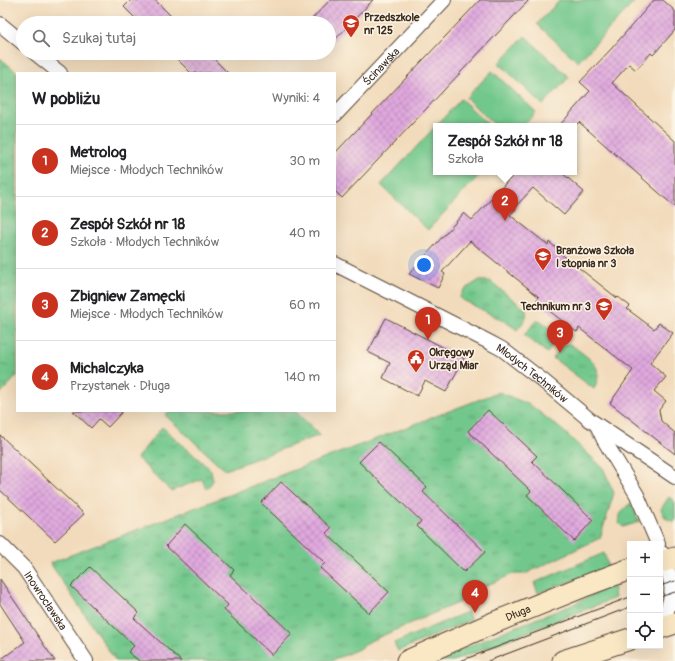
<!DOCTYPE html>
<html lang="pl">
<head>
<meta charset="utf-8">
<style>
  body { margin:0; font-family:Pangolin,sans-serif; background:#f6f6f6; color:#202124 }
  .controls { position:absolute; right:12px; bottom:12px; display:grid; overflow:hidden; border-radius:0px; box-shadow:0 4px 16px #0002 }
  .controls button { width:36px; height:36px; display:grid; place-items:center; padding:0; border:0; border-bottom:1px solid #e0e0e0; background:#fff; color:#202124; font:20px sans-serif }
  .you { position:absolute; left:424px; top:265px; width:14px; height:14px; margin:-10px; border:3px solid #fff; border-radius:50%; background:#1a73e8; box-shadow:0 0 0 6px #1a73e833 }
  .badge { display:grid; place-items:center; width:26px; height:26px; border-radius:50%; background:#c8321e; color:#fff; font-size:13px; font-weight:700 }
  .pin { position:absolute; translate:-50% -33px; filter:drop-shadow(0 1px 2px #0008) }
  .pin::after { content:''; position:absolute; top:21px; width:14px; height:12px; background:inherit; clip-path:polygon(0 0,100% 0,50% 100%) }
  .popup { position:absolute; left:433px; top:123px; width:144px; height:52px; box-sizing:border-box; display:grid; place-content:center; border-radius:0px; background:#fff; filter:drop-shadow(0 1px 3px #0005); font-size:13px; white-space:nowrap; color:#757577 }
  .popup b { font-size:15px; color:#202124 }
  .popup::after { content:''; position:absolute; left:50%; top:100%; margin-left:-8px; border:8px solid transparent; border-top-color:#fff }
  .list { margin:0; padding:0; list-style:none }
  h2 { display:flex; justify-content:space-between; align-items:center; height:52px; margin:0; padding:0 16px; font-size:17px }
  h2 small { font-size:13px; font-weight:400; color:#757577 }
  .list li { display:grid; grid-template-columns:26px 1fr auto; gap:12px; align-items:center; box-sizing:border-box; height:72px; padding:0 16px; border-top:1px solid #e0e0e0 }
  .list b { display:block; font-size:15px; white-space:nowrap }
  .list p { margin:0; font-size:13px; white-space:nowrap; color:#757577 }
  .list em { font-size:13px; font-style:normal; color:#757577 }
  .icon { flex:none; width:22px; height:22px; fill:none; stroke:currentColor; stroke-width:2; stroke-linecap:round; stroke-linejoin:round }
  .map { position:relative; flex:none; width:675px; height:661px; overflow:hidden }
  .search { position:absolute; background:#fff; box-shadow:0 4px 16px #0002; left:16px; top:16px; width:320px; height:44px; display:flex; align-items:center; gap:10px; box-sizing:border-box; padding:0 14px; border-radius:22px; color:#757577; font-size:15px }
  .panel { position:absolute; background:#fff; box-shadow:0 4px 16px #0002; left:16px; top:72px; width:320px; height:340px; border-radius:0px }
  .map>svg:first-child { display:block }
  .grass { fill:url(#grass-tufts); stroke:#567955 }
  .pitch { fill:#72c88c; stroke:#567955 }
  .building { fill:url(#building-cross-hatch) }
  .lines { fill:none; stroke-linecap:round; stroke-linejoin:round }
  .street-casing { stroke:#564536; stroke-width:16 }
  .secondary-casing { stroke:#564536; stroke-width:23 }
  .street { stroke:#fff; stroke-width:14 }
  .secondary { stroke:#fae7c3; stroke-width:21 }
  .tram { stroke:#3b2a1e; stroke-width:1 }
  .labels { text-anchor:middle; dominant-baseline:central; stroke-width:3; stroke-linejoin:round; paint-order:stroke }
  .poi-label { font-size:11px; font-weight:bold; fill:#3b2a1e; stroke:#fcf5e5; text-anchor:start }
  .street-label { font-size:11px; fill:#3b2a1e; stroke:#fcf5e5 }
</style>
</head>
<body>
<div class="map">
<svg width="675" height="661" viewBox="0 0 675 661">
  <defs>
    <pattern id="grass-tufts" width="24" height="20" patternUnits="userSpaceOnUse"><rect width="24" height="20" fill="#72c88c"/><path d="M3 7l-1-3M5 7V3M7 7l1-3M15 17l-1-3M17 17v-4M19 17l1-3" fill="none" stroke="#5fa372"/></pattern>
    <pattern id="building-cross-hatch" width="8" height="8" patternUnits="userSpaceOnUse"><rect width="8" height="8" fill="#e0a9df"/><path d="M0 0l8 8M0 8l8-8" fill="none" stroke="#b78ab4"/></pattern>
  </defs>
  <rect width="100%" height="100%" fill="#fcf5e5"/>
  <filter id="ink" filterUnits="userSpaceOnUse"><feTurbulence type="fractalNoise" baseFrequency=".025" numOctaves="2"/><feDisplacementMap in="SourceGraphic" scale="8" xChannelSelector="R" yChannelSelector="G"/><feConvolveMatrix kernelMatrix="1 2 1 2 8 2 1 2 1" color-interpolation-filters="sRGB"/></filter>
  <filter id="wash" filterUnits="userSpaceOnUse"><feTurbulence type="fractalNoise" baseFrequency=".012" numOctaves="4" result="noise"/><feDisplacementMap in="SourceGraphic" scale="16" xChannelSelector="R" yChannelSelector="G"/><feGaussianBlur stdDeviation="0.9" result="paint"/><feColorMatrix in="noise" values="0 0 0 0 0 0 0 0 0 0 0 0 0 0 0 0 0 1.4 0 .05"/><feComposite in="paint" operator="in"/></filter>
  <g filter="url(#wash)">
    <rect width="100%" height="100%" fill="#f2dbbc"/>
    <!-- grass -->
    <g class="grass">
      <path d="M0 58 18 73H17V376L0 394Z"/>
      <path d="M478 281H490L525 309C530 317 522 323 517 330L506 322 459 298 464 290Z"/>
      <path d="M536 321C541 321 544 323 548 326 561 337 556 341 547 353L524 335Z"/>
      <path d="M569 344 573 346C589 359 606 366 594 389L553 358 563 345Z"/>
      <path d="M499 392 530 405 561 429 603 468 614 493 600 538 525 574H513L466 594 462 601 370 641 361 648 331 661H116L50 563Z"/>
      <path d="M169 411H295L320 435 225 470 165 415Z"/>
      <path d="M162 427 211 470 213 480 211 484 206 489 202 479 171 491 137 458Z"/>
      <path d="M669 497 675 502V521C666 521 664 517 661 509Z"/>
      <path d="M631 503 639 522 623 527 619 523C619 513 623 509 631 503Z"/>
      <path d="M604 553 609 568 538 593 534 583Z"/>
      <path d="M613 584 615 598 453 661H434L507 630 570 606Z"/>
      <path d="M467 612 471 620 398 651 394 643Z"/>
    </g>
    <!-- pitch -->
    <g class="pitch">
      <path d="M560 0H636L578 62 537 24Z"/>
      <path d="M525 36 569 77 543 105 499 63Z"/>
      <path d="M492 71 536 112 523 126H496L466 98Z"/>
      <path d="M461 99 490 126H436V172H482L428 230 381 185Z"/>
    </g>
    <g id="blocks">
      <!-- building -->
      <g class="building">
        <path d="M131 0H155L178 23H140L124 7Z"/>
        <path d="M330 0H373L329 46V23H308Z"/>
        <path d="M480 0H529L342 198 335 191V153Z"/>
        <path d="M654 0H663L675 11V30L653 55 651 53 636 70 629 64 612 83 675 141V207L579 122 574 127V126H559L590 91 580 82 612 48Z"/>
        <path d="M171 53H208L228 73H191Z"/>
        <path d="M516 172H561L584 192 564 215 533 188 515 207 516 209 510 215 548 245 549 242 561 252 560 253 617 298 618 297 630 306 627 309 654 329 659 323 673 333 650 363 666 377 654 391 666 401 659 410 661 421 675 433V454L610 403 633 370 579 328 577 332 575 331 538 302V301L537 300 539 297 470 241 442 272 445 274 438 288 409 274 464 213 472 220Z"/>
        <path d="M386 318 464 358 446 392 425 381 417 396 383 378 390 363 368 352Z"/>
        <path d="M488 410 537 456 532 461 593 520 574 541 527 495 531 491 468 431Z"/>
        <path d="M73 411H123L108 427 99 419 91 428Z"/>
        <path d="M0 435 84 514 55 541 0 490Z"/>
        <path d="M379 442 427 487 423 492 485 552 464 572 417 526 421 521 359 462Z"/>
        <path d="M281 482 331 528 326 533 389 592 369 613 320 568 325 563 261 503Z"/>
        <path d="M185 524 234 570 230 575 292 634 272 655 224 610 228 605 166 546Z"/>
        <path d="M90 567 139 613 134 618 181 661H139L128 652 134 646 71 586Z"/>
        <path d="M0 579 44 645 55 661H0V660L25 642 0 604Z"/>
      </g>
    </g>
  </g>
  <g filter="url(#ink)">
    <use href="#blocks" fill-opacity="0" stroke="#564536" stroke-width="1"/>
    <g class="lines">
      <!-- street casing -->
      <g class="street-casing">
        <g id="street">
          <path d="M0 24 23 43"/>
          <path d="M35 53 60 73"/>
          <path id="s1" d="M335 115 444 0"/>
          <path id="s2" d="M335 264 487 341 502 349 542 380 590 420 675 477"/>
          <path d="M597 425 604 440 637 495 658 544"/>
          <path id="s3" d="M0 544 24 568 86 661"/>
          <path d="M660 628C675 593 675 588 662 553"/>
        </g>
      </g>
      <!-- secondary casing -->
      <g class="secondary-casing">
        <g id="secondary">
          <path d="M660 562 675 558"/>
          <path d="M660 628 675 623"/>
          <path id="s4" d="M407 661 493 623 582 587 630 569"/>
          <path d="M563 661 630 639"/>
        </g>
      </g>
      <!-- street -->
      <use href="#street" class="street"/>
      <!-- secondary -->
      <use href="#secondary" class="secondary"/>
      <!-- tram -->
      <g class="tram">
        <path d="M660 586 675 581"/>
        <path d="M660 597 675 592"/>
        <path d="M460 661 630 597"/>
        <path d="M488 661 630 607"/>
      </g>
    </g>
  </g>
  <!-- icons -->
  <defs>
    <g id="school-pin" transform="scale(0.9)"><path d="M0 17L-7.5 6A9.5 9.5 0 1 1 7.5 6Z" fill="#c8321e" stroke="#fcf5e5"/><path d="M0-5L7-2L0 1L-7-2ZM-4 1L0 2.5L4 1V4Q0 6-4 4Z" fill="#fff"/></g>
    <g id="civic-pin" transform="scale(0.9)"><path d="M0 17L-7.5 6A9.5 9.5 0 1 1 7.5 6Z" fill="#c8321e" stroke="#fcf5e5"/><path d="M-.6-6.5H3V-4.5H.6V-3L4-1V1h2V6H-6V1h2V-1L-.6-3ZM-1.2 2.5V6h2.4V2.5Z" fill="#fff"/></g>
  </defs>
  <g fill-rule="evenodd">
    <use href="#school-pin" x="351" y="23"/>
    <use href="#school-pin" x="543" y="256"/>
    <use href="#school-pin" x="604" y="306"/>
    <use href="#civic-pin" x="416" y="358"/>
  </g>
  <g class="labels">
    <!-- poi labels -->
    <g class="poi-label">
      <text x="364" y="17">Przedszkole<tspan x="364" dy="13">nr 125</tspan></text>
      <text x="556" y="250">Branżowa Szkoła<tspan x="556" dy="13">I stopnia nr 3</tspan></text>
      <text x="591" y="306" text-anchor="end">Technikum nr 3</text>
      <text x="429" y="352">Okręgowy<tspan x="429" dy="13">Urząd Miar</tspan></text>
    </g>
    <!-- street labels -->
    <g class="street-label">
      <text stroke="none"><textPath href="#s1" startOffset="67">Ścinawska</textPath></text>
      <text stroke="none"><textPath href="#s2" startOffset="226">Młodych Techników</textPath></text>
      <text stroke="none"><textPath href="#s3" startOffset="73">Inowrocławska</textPath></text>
      <text stroke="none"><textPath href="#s4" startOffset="121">Długa</textPath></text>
    </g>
  </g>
</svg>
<div class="controls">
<button>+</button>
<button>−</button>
<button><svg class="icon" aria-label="locate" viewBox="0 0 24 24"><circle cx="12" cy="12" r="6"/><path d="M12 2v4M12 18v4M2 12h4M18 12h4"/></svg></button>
</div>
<div class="you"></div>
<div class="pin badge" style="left:428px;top:340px">1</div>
<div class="pin badge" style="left:505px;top:221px">2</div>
<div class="popup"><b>Zespół Szkół nr 18</b>Szkoła</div>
<div class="pin badge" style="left:560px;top:353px">3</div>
<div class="pin badge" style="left:475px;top:613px">4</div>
<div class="search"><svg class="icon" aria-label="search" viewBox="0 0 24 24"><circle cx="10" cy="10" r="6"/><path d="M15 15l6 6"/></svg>Szukaj tutaj</div>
<section class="panel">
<h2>W pobliżu<small>Wyniki: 4</small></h2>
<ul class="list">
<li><span class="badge">1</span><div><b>Metrolog</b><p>Miejsce · Młodych Techników</p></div><em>30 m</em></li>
<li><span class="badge">2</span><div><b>Zespół Szkół nr 18</b><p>Szkoła · Młodych Techników</p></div><em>40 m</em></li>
<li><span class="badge">3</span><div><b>Zbigniew Zamęcki</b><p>Miejsce · Młodych Techników</p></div><em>60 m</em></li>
<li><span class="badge">4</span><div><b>Michalczyka</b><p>Przystanek · Długa</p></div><em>140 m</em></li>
</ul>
</section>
</div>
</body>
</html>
